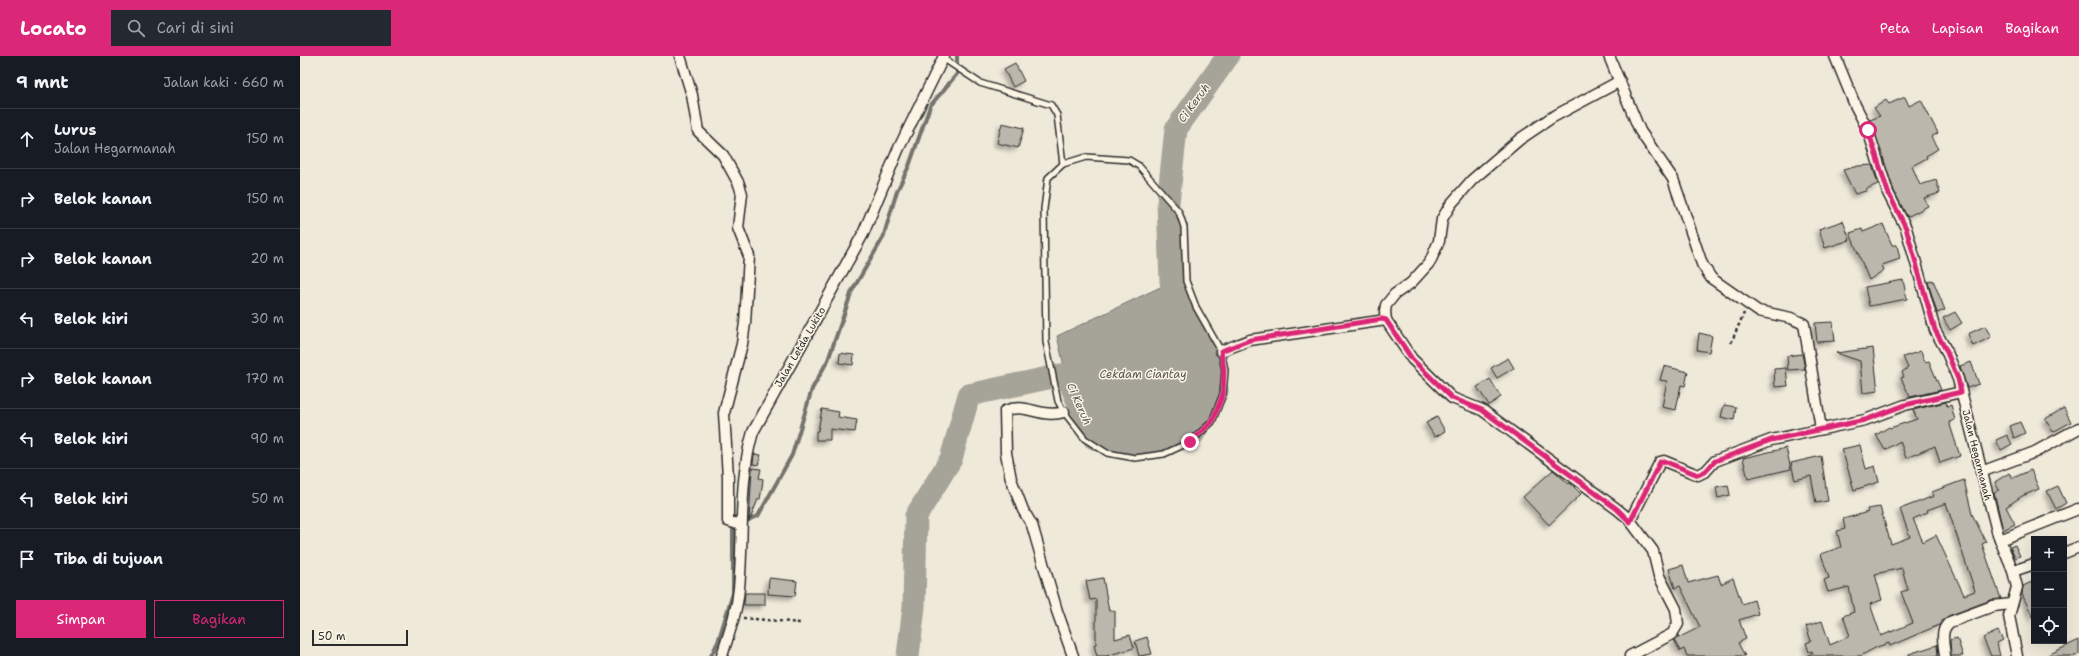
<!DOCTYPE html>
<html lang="id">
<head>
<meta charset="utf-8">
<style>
  body { margin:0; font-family:"Shantell Sans",sans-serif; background:#242831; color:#f1f3f6 }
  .controls { position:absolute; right:12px; bottom:12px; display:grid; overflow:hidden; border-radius:0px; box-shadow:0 4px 16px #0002 }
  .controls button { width:36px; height:36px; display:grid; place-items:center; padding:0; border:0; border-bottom:1px solid #363941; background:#171b24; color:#f1f3f6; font:20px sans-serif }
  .scale { position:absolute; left:12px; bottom:10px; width:96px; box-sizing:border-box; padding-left:4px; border:2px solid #2b2b2b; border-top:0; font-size:11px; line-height:14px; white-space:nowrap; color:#2b2b2b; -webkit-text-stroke:3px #fcf5e5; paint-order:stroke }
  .stop { position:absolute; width:12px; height:12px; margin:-9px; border:3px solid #db2777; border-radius:50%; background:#fff }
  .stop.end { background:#db2777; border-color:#fff; box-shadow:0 1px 4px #0008 }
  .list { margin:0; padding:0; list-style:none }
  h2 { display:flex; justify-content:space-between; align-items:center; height:52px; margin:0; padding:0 16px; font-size:17px }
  h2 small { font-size:13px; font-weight:400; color:#9ea1a6 }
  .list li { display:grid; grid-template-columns:26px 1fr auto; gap:12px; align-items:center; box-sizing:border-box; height:60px; padding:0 16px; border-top:1px solid #363941 }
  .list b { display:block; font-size:15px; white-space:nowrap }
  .list p { margin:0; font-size:13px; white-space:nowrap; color:#9ea1a6 }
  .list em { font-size:13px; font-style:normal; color:#9ea1a6 }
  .actions { display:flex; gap:8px; padding:12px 16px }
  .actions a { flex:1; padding:9px 0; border:1px solid #db2777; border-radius:0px; text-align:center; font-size:14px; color:#db2777 }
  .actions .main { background:#db2777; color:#fff }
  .icon { flex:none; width:22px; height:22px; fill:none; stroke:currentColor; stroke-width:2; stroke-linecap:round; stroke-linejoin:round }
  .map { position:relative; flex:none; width:1779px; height:600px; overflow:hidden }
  header { display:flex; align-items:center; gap:24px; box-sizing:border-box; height:56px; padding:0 20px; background:#db2777; color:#fff }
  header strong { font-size:19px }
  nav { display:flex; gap:22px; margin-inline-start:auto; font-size:14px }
  .search { width:280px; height:36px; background:#242831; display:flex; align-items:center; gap:10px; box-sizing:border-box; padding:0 14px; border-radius:0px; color:#9ea1a6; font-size:15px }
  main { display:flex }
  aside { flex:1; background:#171b24 }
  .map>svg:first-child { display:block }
  .water { fill:#a6a399; stroke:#75736d }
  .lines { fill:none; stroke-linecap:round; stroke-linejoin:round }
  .stream { stroke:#75736d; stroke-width:4 }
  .river { stroke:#a6a399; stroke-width:23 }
  .building { fill:#bcb7ac; stroke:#2b2b2b; fill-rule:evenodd; filter:url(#shadow) }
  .service-casing { stroke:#2b2b2b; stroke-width:8 }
  .minor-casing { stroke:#2b2b2b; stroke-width:13 }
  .path { stroke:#2b2b2b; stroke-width:2.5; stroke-dasharray:3 3; stroke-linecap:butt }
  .service { stroke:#fcf5e5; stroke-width:5 }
  .minor { stroke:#fcf5e5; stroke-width:10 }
  .route { stroke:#db2777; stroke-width:5 }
  .labels { text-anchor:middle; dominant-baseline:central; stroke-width:3; stroke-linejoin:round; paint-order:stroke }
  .street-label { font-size:10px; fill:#2b2b2b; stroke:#fcf5e5 }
  .water-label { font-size:11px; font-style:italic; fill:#565552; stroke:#fcf5e5 }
</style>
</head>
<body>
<header>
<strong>Locato</strong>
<div class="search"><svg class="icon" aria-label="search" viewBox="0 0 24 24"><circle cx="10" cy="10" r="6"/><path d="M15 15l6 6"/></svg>Cari di sini</div>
<nav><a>Peta</a><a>Lapisan</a><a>Bagikan</a></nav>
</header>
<main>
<aside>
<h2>9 mnt<small>Jalan kaki · 660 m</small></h2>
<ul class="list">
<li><svg class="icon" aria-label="ahead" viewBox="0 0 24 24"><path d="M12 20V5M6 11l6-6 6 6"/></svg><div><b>Lurus</b><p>Jalan Hegarmanah</p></div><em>150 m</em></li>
<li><svg class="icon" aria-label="right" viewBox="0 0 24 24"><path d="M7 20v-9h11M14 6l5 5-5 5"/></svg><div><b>Belok kanan</b></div><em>150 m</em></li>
<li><svg class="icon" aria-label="right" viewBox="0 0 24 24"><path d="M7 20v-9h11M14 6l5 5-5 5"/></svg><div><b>Belok kanan</b></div><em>20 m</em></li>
<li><svg class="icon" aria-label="left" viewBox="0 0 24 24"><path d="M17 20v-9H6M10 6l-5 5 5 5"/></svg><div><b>Belok kiri</b></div><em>30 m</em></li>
<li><svg class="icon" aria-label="right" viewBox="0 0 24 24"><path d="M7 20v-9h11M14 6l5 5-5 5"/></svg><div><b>Belok kanan</b></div><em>170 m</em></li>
<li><svg class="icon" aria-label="left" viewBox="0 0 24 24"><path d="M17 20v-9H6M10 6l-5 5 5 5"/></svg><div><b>Belok kiri</b></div><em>90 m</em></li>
<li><svg class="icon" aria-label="left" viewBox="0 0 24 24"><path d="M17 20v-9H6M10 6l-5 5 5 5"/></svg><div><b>Belok kiri</b></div><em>50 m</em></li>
<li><svg class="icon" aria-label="arrive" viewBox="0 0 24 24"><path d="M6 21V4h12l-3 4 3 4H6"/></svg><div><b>Tiba di tujuan</b></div></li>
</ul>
<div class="actions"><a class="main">Simpan</a><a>Bagikan</a></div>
</aside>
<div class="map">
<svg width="1779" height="600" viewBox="0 0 1779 600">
  <defs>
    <filter id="shadow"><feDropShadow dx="-3.5" dy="3.5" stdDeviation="2" flood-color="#0004"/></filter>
  </defs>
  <rect width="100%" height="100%" fill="#efe9da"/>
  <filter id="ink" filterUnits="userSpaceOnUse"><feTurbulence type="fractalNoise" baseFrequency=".025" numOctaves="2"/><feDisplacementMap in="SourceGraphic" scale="8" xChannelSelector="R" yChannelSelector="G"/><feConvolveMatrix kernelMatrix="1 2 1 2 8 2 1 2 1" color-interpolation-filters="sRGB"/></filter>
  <g filter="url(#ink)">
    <!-- water -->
    <path class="water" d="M871 226 884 238 909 294 917 335 894 377 837 393 795 381 766 318 757 280Z"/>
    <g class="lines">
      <!-- stream -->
      <path class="stream" d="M411 600 418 586 433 537V461L450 463 458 460 492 399 512 333 528 304 552 235 583 182 597 135 609 110 630 50 657 18V0"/>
      <!-- river -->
      <path class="river" d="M608 600 614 551 616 460 651 403 669 339 766 318 794 382 837 393 894 377 917 335 909 294 871 226 868 147 876 73 928 0"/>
    </g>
    <!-- building -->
    <g class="building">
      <path d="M715 7 724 25 713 31 704 13Z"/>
      <path d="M1605 41 1609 50 1621 44 1638 77 1631 81 1638 93 1626 100 1627 102 1612 110 1620 129 1636 124 1640 137 1624 142 1628 150 1607 161 1594 135 1570 64 1580 60 1574 52 1586 44 1589 48Z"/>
      <path d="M702 67 724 72 718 92 697 87Z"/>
      <path d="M1572 109 1578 128 1566 133V135L1555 138 1543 114 1558 110Z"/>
      <path d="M1543 165 1550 184 1525 192 1519 173Z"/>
      <path d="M1583 168 1592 189H1597L1600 203 1582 209 1584 214 1569 224 1550 177 1562 173 1563 176Z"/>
      <path d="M1603 224 1607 243 1569 250 1565 231Z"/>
      <path d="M1633 224 1645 254 1637 257 1628 226Z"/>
      <path d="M1655 256 1662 267 1650 274 1643 262Z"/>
      <path d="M1533 266 1535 285 1517 286 1515 267Z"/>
      <path d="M1685 270 1691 281 1673 290 1668 278Z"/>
      <path d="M1399 277 1412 280 1409 296 1397 294Z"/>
      <path d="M1573 292 1578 335 1563 337 1560 305 1536 297Z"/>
      <path d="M1621 295 1625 306 1629 305 1641 334 1610 341 1601 322 1604 321 1602 316 1608 312 1603 301Z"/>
      <path d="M540 297 554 299 553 309 539 307Z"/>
      <path d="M1502 298 1505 313 1488 314 1487 300Z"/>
      <path d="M1208 302 1214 312 1197 322 1191 312Z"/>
      <path d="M1671 306 1679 328 1667 332 1660 310Z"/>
      <path d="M1364 310 1388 316 1385 330 1381 329 1376 354 1362 351 1367 325 1360 324Z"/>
      <path d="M1486 312 1488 330 1475 331 1474 313Z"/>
      <path d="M1190 323 1201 341 1189 349 1177 331Z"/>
      <path d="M1646 346 1647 350 1651 349 1655 364 1649 366 1660 400 1640 407 1635 390 1606 402 1600 385 1585 394 1576 379 1589 371 1590 372 1617 363 1613 354Z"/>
      <path d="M1424 349 1436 351 1434 364 1421 361Z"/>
      <path d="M1764 352 1771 366 1753 376 1745 363Z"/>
      <path d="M522 353 539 356 538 361 557 364 555 376 530 373V384H516V375H518Z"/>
      <path d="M1137 361 1145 375 1135 381 1126 367Z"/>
      <path d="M1720 366 1725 377 1714 382 1710 370Z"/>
      <path d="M1707 379 1712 388 1701 394 1696 384Z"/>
      <path d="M1560 389 1566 413 1575 410 1579 426 1554 434 1542 393Z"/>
      <path d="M1486 392 1491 413 1448 423 1443 402Z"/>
      <path d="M454 398 461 399 458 409 453 408Z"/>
      <path d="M1521 400 1528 445 1516 447 1511 420 1495 424 1491 407Z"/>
      <path d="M452 412 461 413 459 422 463 423 462 432 460 443H458L449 466Z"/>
      <path d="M1253 414 1269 428 1270 427 1281 438 1249 469 1223 441Z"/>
      <path d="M1731 414 1739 433 1722 440 1706 451 1715 468 1703 474 1694 436 1699 434 1695 426 1709 417 1713 422Z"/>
      <path d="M1664 424 1672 458 1686 486 1682 488 1701 543 1691 544 1648 560 1639 569 1590 590 1589 587 1577 591 1560 600H1506L1513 597 1512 595 1509 596 1506 587 1511 585 1506 570 1522 565 1530 589 1550 580 1543 560 1554 556 1549 531 1528 536 1524 524 1529 522 1521 498 1541 491 1537 475 1545 473 1543 463 1568 456 1567 453 1580 451 1591 488 1610 481 1600 453 1634 440 1632 436ZM1646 447 1675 535 1664 539 1636 479 1623 486 1613 463 1628 456 1627 454ZM1602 512 1608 534 1601 536 1613 567 1581 580 1570 548 1582 544 1575 518Z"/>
      <path d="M1428 429 1430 439 1418 442 1416 431Z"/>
      <path d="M1758 430 1766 447 1756 453 1747 435Z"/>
      <path d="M1715 489 1720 500 1715 502 1710 491Z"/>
      <path d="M1383 509 1388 527 1418 519 1421 528 1433 522 1442 548 1454 544 1458 558 1439 564 1446 583 1438 587 1445 600H1387L1384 593 1380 595 1374 584 1400 571 1380 530 1375 532 1369 513Z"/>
      <path d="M469 522 497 525 495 540 468 538Z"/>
      <path d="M803 522 809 555H815V583L830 579 834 592 806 600H797L794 589 796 588V543L790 544 786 525Z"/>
      <path d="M1734 525V564L1722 538 1723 530Z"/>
      <path d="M445 537H465V549H444Z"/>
      <path d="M1698 575 1703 584 1697 587 1700 600H1691L1683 582Z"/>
      <path d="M847 581 852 598 839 600 835 585Z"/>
      <path d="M1657 582 1663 600H1651L1650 584Z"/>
      <path d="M1779 584V598L1775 600H1746Z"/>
      <path d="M1637 589 1638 600H1609V598Z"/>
    </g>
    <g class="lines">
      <!-- service casing -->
      <g class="service-casing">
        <g id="service">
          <path d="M644 3 680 27 751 49 757 59 763 108"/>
          <path d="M786 101 829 104 839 110 879 156 884 171 886 225 896 251 921 295 925 314 923 338 912 366 890 386 864 398 835 402 807 397 785 383 764 356 758 345 746 286 744 153 748 122 763 108Z"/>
        </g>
      </g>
      <!-- minor casing -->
      <g class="minor-casing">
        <g id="minor">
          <path d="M380 0 392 39 398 75 423 99 439 128 442 138 438 172 449 200 445 267 442 288 424 357 428 421V465L441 469"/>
          <path d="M1309 0 1340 75 1373 123 1402 208 1411 222 1458 255 1491 262 1504 268 1521 373"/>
          <path d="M1535 0 1555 49 1568 74 1588 137 1606 172 1635 274 1646 294 1658 323 1698 479 1713 515 1717 531 1709 560 1717 600"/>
          <path d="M1320 25 1251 62 1220 83 1172 124 1151 148 1142 163 1139 185 1130 206 1111 227 1095 238 1086 249 1085 256 1086 264 1112 303 1152 342 1182 354 1317 453 1329 463 1353 495 1359 520 1376 553 1378 568 1372 578 1330 600"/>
          <path d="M921 295 950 284 1086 264"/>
          <path d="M764 356C740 363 726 346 705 355L706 397 711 423 723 454 732 469 757 555 773 600"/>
          <path d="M1681 416 1735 396 1779 372"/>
          <path d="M1330 465 1360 406 1364 405 1398 419 1406 415 1415 405 1471 384 1565 364 1605 349 1661 336"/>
          <path d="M1700 484 1778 453"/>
          <path d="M1764 497 1779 491"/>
          <path d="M1713 515 1734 508"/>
          <path d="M422 600C429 577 437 556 439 532 444 480 438 426 453 376L563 178 598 94 644 0"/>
          <path d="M1645 600C1644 588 1639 574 1650 566L1693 550 1711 548"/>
        </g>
      </g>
      <!-- path -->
      <g class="path">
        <path d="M1431 287 1444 257"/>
        <path d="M443 562 501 567"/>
      </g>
      <!-- service -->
      <use href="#service" class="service"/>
      <!-- minor -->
      <use href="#minor" class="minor"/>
    </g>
  </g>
  <g class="lines" filter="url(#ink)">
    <!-- route -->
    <path class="route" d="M890 386 912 366 923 338 924 314 921 295 950 284 1082 263 1086 264 1112 303 1152 342 1182 354 1317 453 1330 466 1360 406 1364 405 1398 419 1406 415 1415 405 1471 384 1565 364 1605 349 1661 336 1658 323 1646 294 1635 274 1606 172 1588 136 1568 74"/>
  </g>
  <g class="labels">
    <!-- street labels -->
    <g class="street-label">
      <text transform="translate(500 291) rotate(-60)">Jalan Letda Lukito</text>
      <text transform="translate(1677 399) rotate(76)">Jalan Hegarmanah</text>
    </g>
    <!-- water labels -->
    <g class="water-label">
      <text transform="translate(894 47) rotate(-54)">Ci Keruh</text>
      <text x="843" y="318">Cekdam Ciantay</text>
      <text transform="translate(779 348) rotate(66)">Ci Keruh</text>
    </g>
  </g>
</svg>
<div class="controls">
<button>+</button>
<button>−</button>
<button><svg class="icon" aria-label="locate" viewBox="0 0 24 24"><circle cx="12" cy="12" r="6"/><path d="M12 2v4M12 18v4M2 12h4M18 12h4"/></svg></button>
</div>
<div class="scale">50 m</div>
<div class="stop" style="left:1568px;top:74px"></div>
<div class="stop end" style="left:890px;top:386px"></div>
</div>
</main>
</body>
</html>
